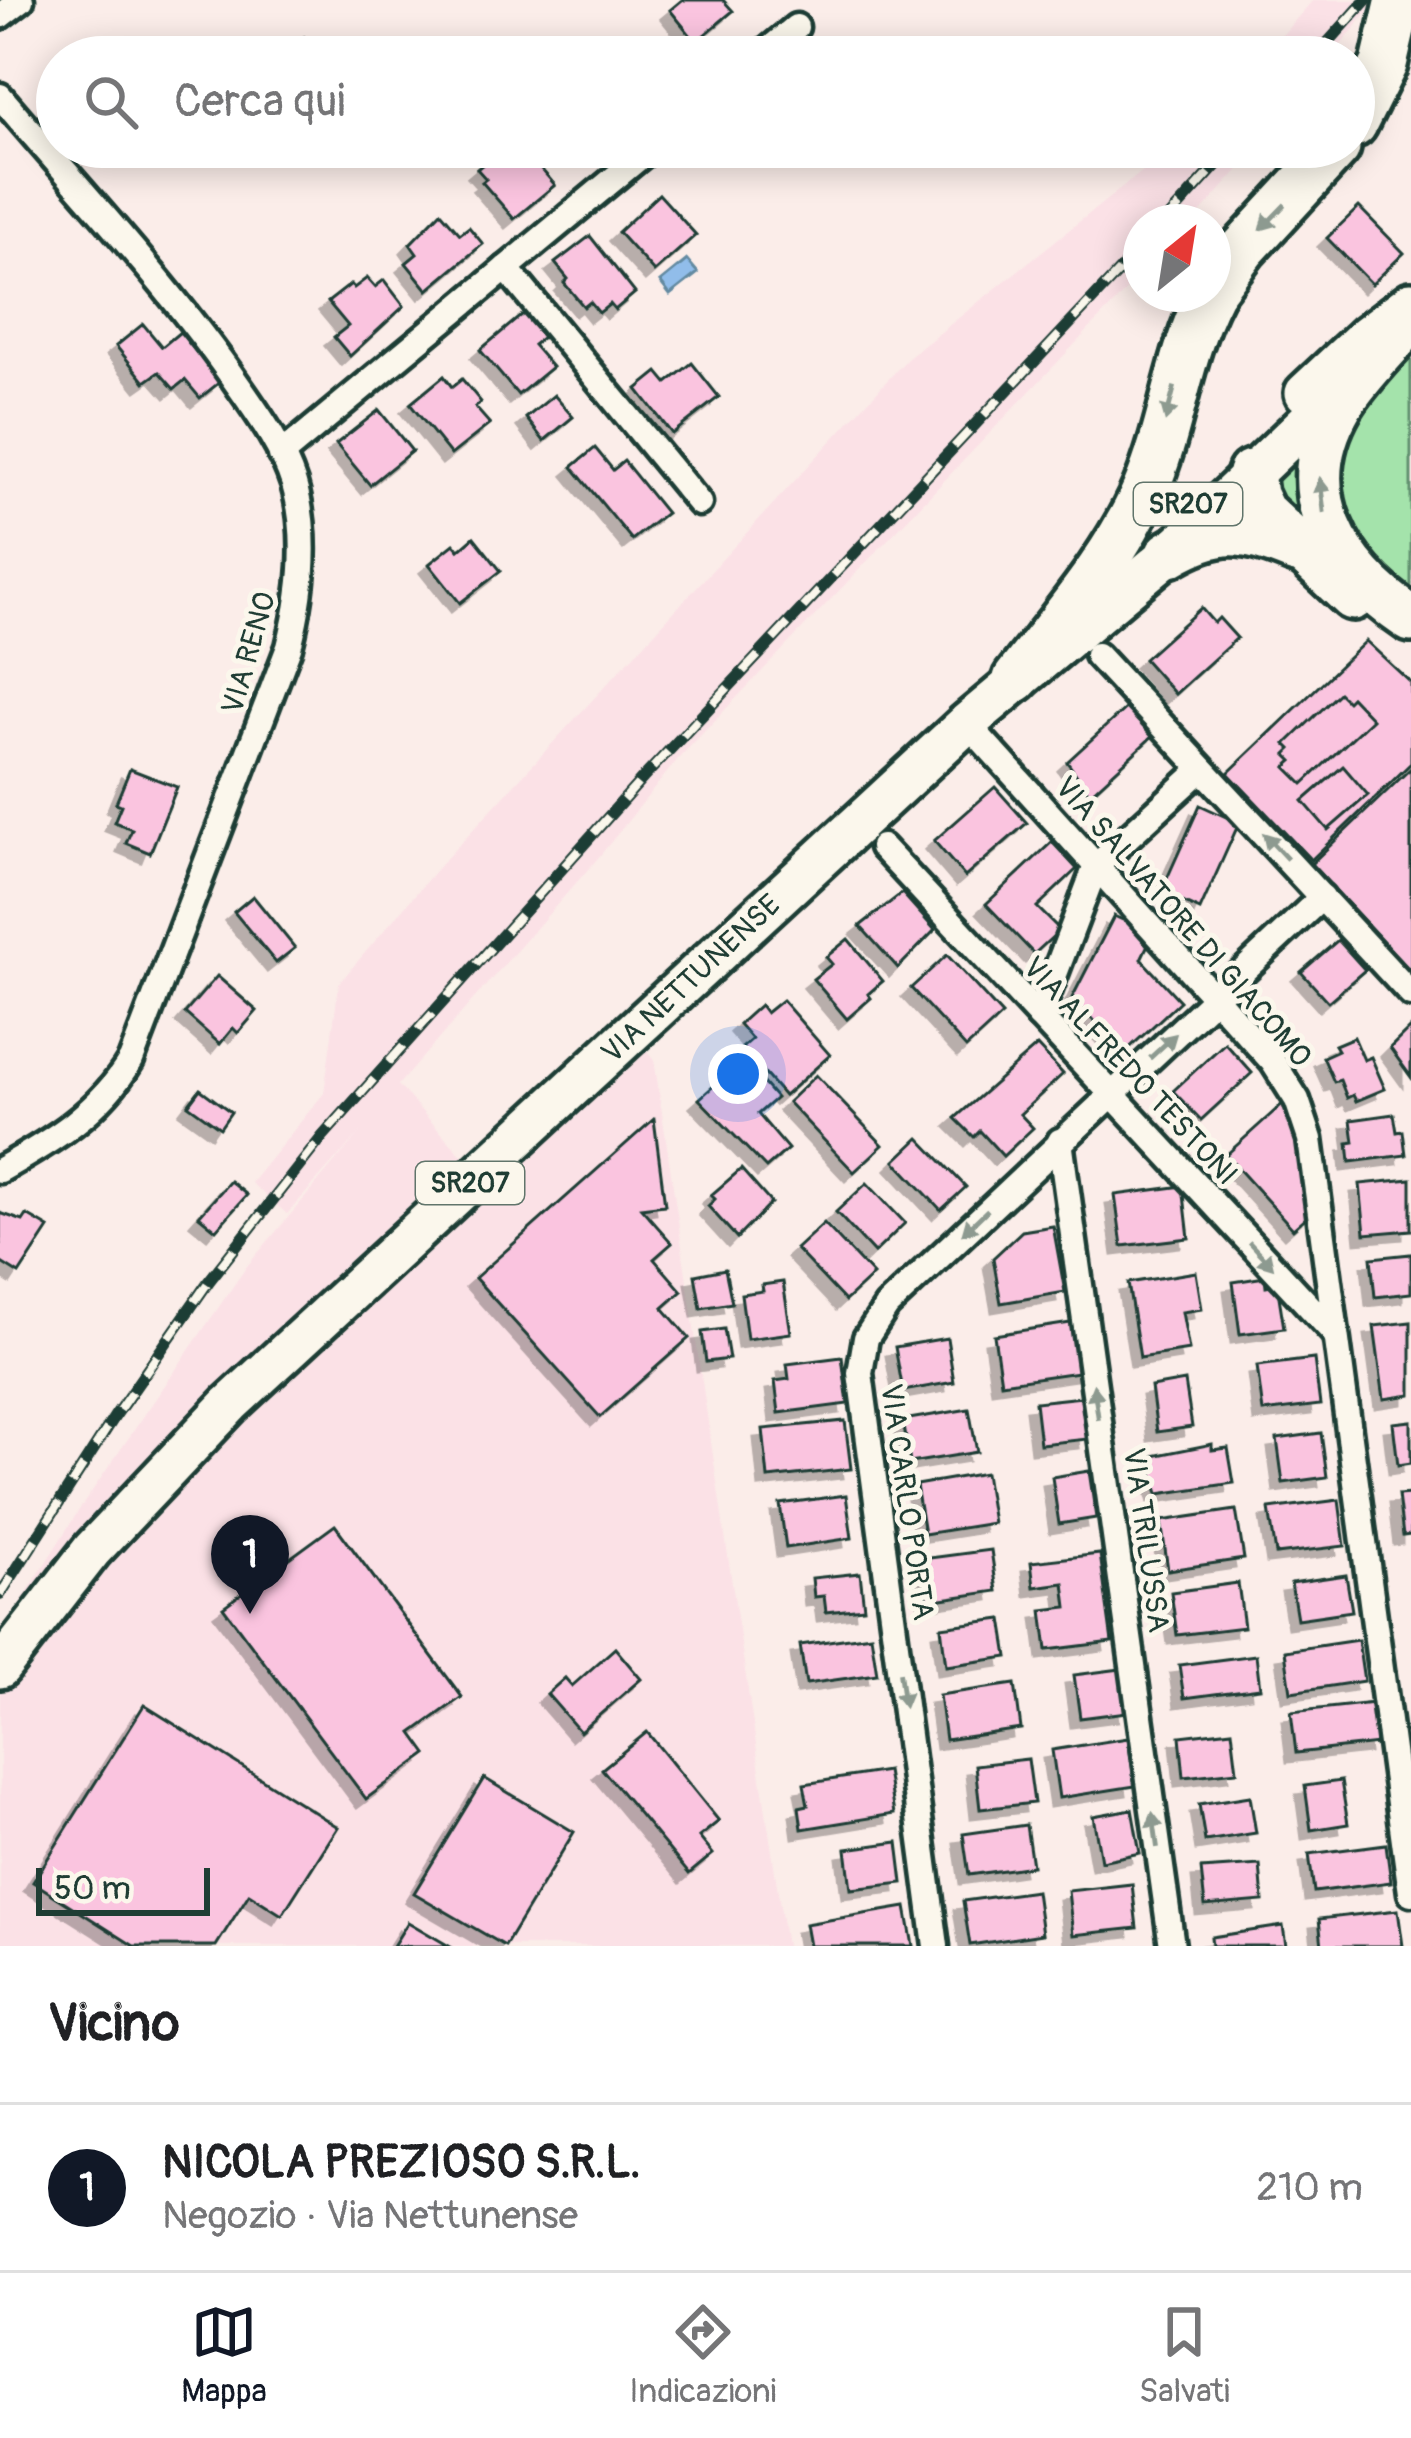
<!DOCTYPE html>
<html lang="it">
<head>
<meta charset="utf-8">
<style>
  body { margin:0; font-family:Pangolin,sans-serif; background:#f2f2f2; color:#202124 }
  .compass { position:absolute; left:1123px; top:204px; width:108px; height:108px; border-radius:50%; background:#fff; box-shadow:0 6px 30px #0003; rotate:30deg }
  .scale { position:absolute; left:36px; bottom:30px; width:174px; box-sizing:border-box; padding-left:12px; border:6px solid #1f3d34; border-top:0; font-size:33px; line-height:42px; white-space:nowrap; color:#1f3d34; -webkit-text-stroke:9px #fbf7ec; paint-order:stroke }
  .you { position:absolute; left:738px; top:1074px; width:42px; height:42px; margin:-30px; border:9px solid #fff; border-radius:50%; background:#1a73e8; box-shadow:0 0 0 18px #1a73e833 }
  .badge { display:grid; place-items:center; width:78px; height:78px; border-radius:50%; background:#111827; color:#fff; font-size:39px; font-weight:700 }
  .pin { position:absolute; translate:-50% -99px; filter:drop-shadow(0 3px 6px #0008) }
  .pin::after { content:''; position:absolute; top:63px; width:42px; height:36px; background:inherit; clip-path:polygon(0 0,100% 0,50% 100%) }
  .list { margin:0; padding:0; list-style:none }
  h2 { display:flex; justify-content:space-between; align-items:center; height:156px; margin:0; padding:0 48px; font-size:51px }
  h2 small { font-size:39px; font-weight:400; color:#757577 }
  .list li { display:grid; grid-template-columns:78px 1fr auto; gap:36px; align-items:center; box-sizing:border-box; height:168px; padding:0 48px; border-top:3px solid #e0e0e0 }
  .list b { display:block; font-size:45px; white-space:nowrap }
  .list p { margin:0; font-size:39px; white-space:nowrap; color:#757577 }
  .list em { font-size:39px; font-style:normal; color:#757577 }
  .icon { flex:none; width:66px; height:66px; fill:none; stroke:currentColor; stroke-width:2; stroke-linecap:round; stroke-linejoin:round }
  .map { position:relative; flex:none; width:1411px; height:1946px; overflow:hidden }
  .search { position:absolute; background:#fff; box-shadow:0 6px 30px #0003; left:36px; right:36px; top:36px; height:132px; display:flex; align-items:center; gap:30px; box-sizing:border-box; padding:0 42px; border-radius:66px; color:#757577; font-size:45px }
  .sheet { height:324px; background:#fff }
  nav { display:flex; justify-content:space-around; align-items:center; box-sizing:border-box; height:168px; border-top:3px solid #e0e0e0; background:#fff; font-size:33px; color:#757577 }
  nav a { display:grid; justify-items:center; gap:6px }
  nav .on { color:#111827 }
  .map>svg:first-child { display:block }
  .built { fill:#fbe1e6 }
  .green { fill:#a4e3ab; stroke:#629070; stroke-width:3 }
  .water { fill:#91bdea; stroke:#638aa1; stroke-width:3 }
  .building { fill:#fac4df; stroke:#1f3d34; stroke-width:3; filter:url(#shadow) }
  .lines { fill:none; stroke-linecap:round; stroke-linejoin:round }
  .street-casing { stroke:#1f3d34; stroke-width:33 }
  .primary-casing { stroke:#1f3d34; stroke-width:48 }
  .highway-casing { stroke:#1f3d34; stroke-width:54 }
  .street { stroke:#fbf7ec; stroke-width:24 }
  .primary { stroke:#fbf7ec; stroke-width:39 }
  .highway { stroke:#fbf7ec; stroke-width:45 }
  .rail-casing { stroke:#1f3d34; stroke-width:12 }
  .rail { stroke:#fbf7ec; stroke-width:8; stroke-dasharray:22; stroke-linecap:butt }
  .oneway { fill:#8d9a90 }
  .labels { text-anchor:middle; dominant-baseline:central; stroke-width:10; stroke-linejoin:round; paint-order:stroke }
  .shield { fill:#fbf7ec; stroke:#61756b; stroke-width:3 }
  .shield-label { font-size:27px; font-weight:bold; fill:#1f3d34 }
  .street-label { font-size:30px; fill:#1f3d34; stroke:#fbf7ec }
</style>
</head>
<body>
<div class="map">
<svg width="1411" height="1946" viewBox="0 0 1411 1946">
  <defs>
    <filter id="shadow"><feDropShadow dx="-9" dy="9" stdDeviation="0" flood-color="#0004"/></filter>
  </defs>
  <rect width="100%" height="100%" fill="#fbede9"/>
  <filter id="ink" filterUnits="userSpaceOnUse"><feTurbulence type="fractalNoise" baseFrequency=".00833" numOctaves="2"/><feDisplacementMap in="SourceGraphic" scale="24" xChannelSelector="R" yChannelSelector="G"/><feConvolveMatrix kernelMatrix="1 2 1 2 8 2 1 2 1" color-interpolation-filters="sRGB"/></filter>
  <g filter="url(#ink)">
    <!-- built -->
    <g class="built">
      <path d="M1313 0H1377L1331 57H1263Z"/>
      <path d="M1173 147H1259L1192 222H1141V275L678 759 598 858 398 1085 466 1160 619 1018 654 1059 786 1946H0V1635L79 1510 247 1266 362 1130 287 1214 251 1183 324 1093 339 983 442 863 907 359Z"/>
    </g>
    <!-- green -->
    <g class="green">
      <path d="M1411 343V602L1353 538 1334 474 1340 435Z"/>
      <path d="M1323 424 1320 537 1275 500 1274 477Z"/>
    </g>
    <!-- water -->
    <path class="water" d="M687 260 698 273 670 295 660 282Z"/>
    <!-- building -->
    <g class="building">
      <path d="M682 0H723L733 11 696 42 670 10Z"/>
      <path d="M304 37 319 57H290L285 51Z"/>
      <path d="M503 147H522L555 185 514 219 482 182 486 179 477 169Z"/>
      <path d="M659 194 696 235 654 272 618 232Z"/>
      <path d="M1359 207 1404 253 1372 284 1327 238Z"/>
      <path d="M441 212 460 234 469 227 483 244 428 290 406 263 417 254 410 244Z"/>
      <path d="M590 236 635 293 615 310 610 304 599 313 590 302 584 307 564 283 568 279 555 263Z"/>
      <path d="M367 278 375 287 384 280 404 306 350 356 334 337 348 326 328 302 351 284 354 288Z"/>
      <path d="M523 314 543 337 533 345 552 367 518 395 480 350Z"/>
      <path d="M143 324 162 347 180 332 220 382 200 398 185 380 174 389 159 372 145 382 116 346Z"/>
      <path d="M692 363 719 397 672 434 637 389 658 372 667 383Z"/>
      <path d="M444 376 452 387 462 379 481 402 475 407 490 424 451 455 410 404Z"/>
      <path d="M554 395 573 417 544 441 526 418Z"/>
      <path d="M379 410 412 451 370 485 336 444Z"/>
      <path d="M595 448 613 470 624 461 666 513 632 540 572 467Z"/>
      <path d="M474 537 501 571 460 603 429 564 454 544 459 550Z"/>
      <path d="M1201 608 1214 623 1219 618 1237 638 1175 694 1144 659Z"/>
      <path d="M1366 641 1411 683V763L1311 860 1228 773Z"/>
      <path d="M1339 693 1347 701 1351 697 1372 719 1303 784 1286 767 1293 761 1286 754 1291 749 1286 744Z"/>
      <path d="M1128 706 1157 732 1090 794 1067 762Z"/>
      <path d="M1343 766 1368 795 1328 830 1303 801Z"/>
      <path d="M1411 768V971L1311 864Z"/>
      <path d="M130 769 177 787 150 853 126 843 132 829 114 822 121 805 116 803Z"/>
      <path d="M995 787 1027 823 965 877 934 841Z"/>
      <path d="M1200 805 1239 823 1200 910 1161 892Z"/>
      <path d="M1052 842 1077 869 1037 907 1060 930 1034 954 986 904Z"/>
      <path d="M902 893 935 930 898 968 860 926Z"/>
      <path d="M253 896 295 948 276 963 234 912Z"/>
      <path d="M1114 916 1153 934 1141 959 1180 1001 1124 1053 1072 998Z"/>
      <path d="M848 939 883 981 868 994 871 998 847 1019 813 979 832 964 826 957Z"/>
      <path d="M1338 940 1365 970 1328 1002 1301 972Z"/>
      <path d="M947 955 1002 1015 966 1048 911 988Z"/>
      <path d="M217 976 257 1011 238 1033 233 1028 220 1044 185 1013Z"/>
      <path d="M782 1000 830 1055 784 1096 742 1048 752 1039 739 1024 760 1005 766 1013Z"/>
      <path d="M1411 1027V1077L1390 1048Z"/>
      <path d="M1354 1037 1364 1060 1371 1057 1385 1089 1356 1101 1353 1095 1347 1098 1340 1080 1334 1082 1323 1057 1338 1050 1335 1045Z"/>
      <path d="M1225 1043 1252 1073 1201 1120 1173 1091Z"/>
      <path d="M1037 1046 1063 1074 1020 1114 1033 1128 1003 1156 980 1131 974 1137 955 1118Z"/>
      <path d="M743 1060 776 1098 758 1114 788 1149 766 1168 699 1099Z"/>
      <path d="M816 1075 883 1145 854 1172 788 1102Z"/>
      <path d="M200 1089 231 1112 220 1128 188 1105Z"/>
      <path d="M1288 1099 1295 1106 1310 1214 1293 1229 1226 1155Z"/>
      <path d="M1394 1114 1397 1132 1403 1131 1406 1155 1350 1162 1348 1143 1354 1142 1351 1120Z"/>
      <path d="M654 1119 665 1205 641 1208 672 1243 654 1259 682 1291 663 1308 689 1338 600 1417 475 1278Z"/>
      <path d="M919 1138 966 1187 941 1210 895 1161Z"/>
      <path d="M741 1169 771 1203 737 1238 708 1206 715 1199 711 1195Z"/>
      <path d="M1411 1179V1230L1365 1234 1360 1184Z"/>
      <path d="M230 1181 247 1195 216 1230 199 1216Z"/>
      <path d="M867 1183 905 1223 874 1253 836 1212Z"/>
      <path d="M1183 1186 1189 1238 1122 1246 1115 1195Z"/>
      <path d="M0 1213 23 1221 27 1215 49 1228 19 1274 0 1262Z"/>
      <path d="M824 1223 873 1275 845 1301 796 1249Z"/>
      <path d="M1053 1226 1065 1292 1001 1303 993 1258 1022 1231Z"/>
      <path d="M1411 1254V1293L1375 1297 1371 1258Z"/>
      <path d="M725 1269 732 1303 701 1308 695 1275Z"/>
      <path d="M1196 1272 1202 1309 1182 1312 1189 1350 1140 1358 1128 1283Z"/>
      <path d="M1265 1277 1266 1286 1277 1284 1284 1328 1240 1334 1233 1282Z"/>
      <path d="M783 1282 791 1333 747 1339 741 1294 763 1291 762 1285Z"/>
      <path d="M1077 1322 1085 1371 1001 1383 994 1335Z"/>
      <path d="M1411 1322V1395L1384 1399 1374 1326Z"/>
      <path d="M724 1329 729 1359 706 1362 702 1332Z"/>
      <path d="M947 1338 954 1382 903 1391 895 1347Z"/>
      <path d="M842 1357 848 1404 779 1413 775 1381 789 1379 787 1364Z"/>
      <path d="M1314 1359 1320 1405 1263 1412 1257 1366Z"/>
      <path d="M1185 1381 1192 1427 1157 1432 1151 1387Z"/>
      <path d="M1082 1397 1088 1439 1040 1444 1035 1402Z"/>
      <path d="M969 1409 977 1452 910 1463 903 1420Z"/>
      <path d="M845 1421 851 1469 768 1478 763 1429Z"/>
      <path d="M1411 1421V1463L1398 1465 1393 1423Z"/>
      <path d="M1321 1433 1327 1477 1283 1483 1277 1439Z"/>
      <path d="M1212 1444V1450L1228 1448 1234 1483 1158 1494 1148 1457Z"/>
      <path d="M1089 1471 1096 1518 1059 1524 1052 1477Z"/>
      <path d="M985 1473 993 1523 924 1534 916 1485Z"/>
      <path d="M1411 1494V1535L1403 1536 1398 1495Z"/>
      <path d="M846 1495 852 1538 786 1548 780 1504Z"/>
      <path d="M1339 1500 1345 1546 1276 1554 1269 1509Z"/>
      <path d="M1236 1510 1244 1559 1168 1570 1161 1521Z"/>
      <path d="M335 1525 462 1697 412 1733 427 1754 366 1799 223 1607Z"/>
      <path d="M991 1550 997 1591 928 1601 922 1559Z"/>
      <path d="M1100 1554 1112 1642 1047 1650 1042 1610 1067 1607 1064 1583 1034 1587 1031 1562Z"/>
      <path d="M860 1573 864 1608 826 1612 824 1596 814 1597 812 1578Z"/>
      <path d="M1346 1575 1352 1611 1297 1619 1291 1583Z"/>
      <path d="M1238 1583 1244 1627 1177 1635 1171 1592Z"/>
      <path d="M1002 1619 1008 1657 946 1666 941 1627Z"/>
      <path d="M871 1635 877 1674 806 1684 800 1645Z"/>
      <path d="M1358 1640 1364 1681 1291 1692 1285 1651Z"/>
      <path d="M615 1648 641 1679 580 1732 547 1694 565 1678 572 1686Z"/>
      <path d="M1256 1655 1260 1688 1184 1698 1179 1665Z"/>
      <path d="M1121 1669 1127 1712 1080 1718 1074 1675Z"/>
      <path d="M1015 1684 1021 1729 945 1740 939 1695Z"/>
      <path d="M1374 1703 1378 1744 1296 1753 1291 1712Z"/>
      <path d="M144 1705 338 1827 282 1915 249 1894 216 1946H134L33 1882Z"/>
      <path d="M1232 1730 1237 1771 1184 1777 1180 1736Z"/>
      <path d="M647 1732 719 1821 699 1837 713 1854 689 1874 602 1769Z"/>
      <path d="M1128 1738 1135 1786 1059 1798 1052 1750Z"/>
      <path d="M1028 1759 1034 1803 980 1809 975 1765Z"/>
      <path d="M887 1771 894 1814 802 1829 799 1807 808 1805 804 1784Z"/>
      <path d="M484 1778 574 1832 505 1946 414 1893Z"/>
      <path d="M1341 1781 1348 1824 1311 1830 1305 1786Z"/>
      <path d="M1250 1796 1256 1833 1205 1841 1199 1804Z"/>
      <path d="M1132 1809 1140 1853 1101 1861 1093 1816Z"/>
      <path d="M1026 1825 1032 1866 969 1875 963 1834Z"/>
      <path d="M898 1842 903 1883 851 1889 846 1849Z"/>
      <path d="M1386 1844 1391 1882 1314 1892 1309 1854Z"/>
      <path d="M1260 1865 1263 1901 1205 1906 1201 1869Z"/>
      <path d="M1132 1884 1137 1928 1073 1935 1068 1891Z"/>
      <path d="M1036 1891 1042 1934 970 1945 963 1901Z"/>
      <path d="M906 1907 913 1946H809L805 1924Z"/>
      <path d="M1398 1910 1403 1946H1322L1319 1919Z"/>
      <path d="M408 1922 449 1946H393Z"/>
      <path d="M1283 1926 1286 1946H1212L1211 1937Z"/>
    </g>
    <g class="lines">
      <!-- street casing -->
      <g class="street-casing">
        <g id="street">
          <path d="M0 16 21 0"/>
          <path d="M760 57 796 27"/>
          <path d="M0 96C77 187 160 275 229 372 253 407 281 443 294 484 309 535 302 596 289 647L131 1060C100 1112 52 1141 0 1170"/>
          <path d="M506 268 699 503"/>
          <path d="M281 455 652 147"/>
          <path d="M1097 655 1411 994"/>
          <path d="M967 723 1273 1062 1297 1100 1310 1139 1411 1893"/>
          <path d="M882 847 1336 1335"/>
          <path d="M1039 1016 1096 866 1202 769"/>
          <path d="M1060 1141 1172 1946"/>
          <path d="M936 1946 860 1373 866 1338 887 1306 1322 897"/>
        </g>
      </g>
      <!-- primary casing -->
      <g class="primary-casing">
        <g id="primary">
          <path d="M1305 393 1367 335 1411 302"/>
          <path d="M0 1668 92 1550 230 1404 967 723 1169 554 1344 386"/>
        </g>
      </g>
      <!-- highway casing -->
      <g class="highway-casing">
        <g id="highway">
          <path d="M1354 124 1384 64 1399 0"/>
          <path d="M1213 289 1243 249 1337 147"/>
          <path d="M1400 332C1380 355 1356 379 1340 405 1289 492 1336 569 1411 619"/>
          <path d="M1251 473 1254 495 1262 512 1353 597"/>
          <path d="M1169 554C1219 525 1244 528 1296 550"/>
          <path d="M1016 679C1062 619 1116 558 1146 488 1173 425 1178 356 1210 294"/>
        </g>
      </g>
      <!-- street -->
      <use href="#street" class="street"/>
      <!-- primary -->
      <use href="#primary" class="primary"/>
      <!-- highway -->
      <use href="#highway" class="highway"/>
      <!-- rail casing -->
      <g class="rail-casing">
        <g id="rail">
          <path d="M1315 57 1366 0"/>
          <path d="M1165 222 1233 147"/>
          <path d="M0 1595 115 1416 209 1281 323 1136 643 778 1141 248"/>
        </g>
      </g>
      <!-- rail -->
      <use href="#rail" class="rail"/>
    </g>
    <!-- one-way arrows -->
    <defs><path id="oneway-solid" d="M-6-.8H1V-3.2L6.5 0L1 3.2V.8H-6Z" transform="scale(3)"/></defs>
    <g class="oneway">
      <use href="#oneway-solid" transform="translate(1273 217) rotate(134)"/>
      <use href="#oneway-solid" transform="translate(1170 404) rotate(105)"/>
      <use href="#oneway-solid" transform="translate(1322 495) rotate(-97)"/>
      <use href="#oneway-solid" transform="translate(1275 846) rotate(-133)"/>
      <use href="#oneway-solid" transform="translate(1163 1046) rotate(-43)"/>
      <use href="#oneway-solid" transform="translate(975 1222) rotate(136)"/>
      <use href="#oneway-solid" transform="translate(1261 1255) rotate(47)"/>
      <use href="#oneway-solid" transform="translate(1096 1402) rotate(-98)"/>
      <use href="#oneway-solid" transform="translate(902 1690) rotate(82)"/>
      <use href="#oneway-solid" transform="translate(1155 1830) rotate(-98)"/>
    </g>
  </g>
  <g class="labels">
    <!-- shield labels -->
    <g class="shield">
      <rect x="1134" y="483" width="108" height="42" rx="9"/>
      <rect x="416" y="1162" width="108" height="42" rx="9"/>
    </g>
    <g class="shield-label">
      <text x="1188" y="504">SR207</text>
      <text x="470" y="1183">SR207</text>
    </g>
    <!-- street labels -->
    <g class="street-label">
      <text transform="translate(249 653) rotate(-74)">VIA RENO</text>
      <text transform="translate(1183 922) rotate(49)">VIA SALVATORE DI GIACOMO</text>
      <text transform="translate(691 979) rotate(-43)">VIA NETTUNENSE</text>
      <text transform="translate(1130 1071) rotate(47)">VIA ALFREDO TESTONI</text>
      <text transform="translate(907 1502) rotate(82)">VIA CARLO PORTA</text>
      <text transform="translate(1146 1540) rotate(82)">VIA TRILUSSA</text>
    </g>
  </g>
</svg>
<svg class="compass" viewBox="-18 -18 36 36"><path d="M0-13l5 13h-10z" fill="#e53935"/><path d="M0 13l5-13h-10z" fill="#757577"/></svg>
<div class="scale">50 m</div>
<div class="you"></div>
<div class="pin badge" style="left:250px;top:1614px">1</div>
<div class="search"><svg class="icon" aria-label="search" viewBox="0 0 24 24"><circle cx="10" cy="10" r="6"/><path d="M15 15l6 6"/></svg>Cerca qui</div>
</div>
<section class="sheet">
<h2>Vicino<small></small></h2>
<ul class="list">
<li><span class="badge">1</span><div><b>NICOLA PREZIOSO S.R.L.</b><p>Negozio · Via Nettunense</p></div><em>210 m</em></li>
</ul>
</section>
<nav>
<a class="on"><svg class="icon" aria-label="map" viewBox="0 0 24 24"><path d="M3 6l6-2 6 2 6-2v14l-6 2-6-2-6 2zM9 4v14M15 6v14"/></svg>Mappa</a>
<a><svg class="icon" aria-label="directions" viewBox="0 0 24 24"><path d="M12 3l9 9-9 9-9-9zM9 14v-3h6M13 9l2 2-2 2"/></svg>Indicazioni</a>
<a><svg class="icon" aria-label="saved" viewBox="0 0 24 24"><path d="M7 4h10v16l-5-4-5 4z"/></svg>Salvati</a>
</nav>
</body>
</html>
